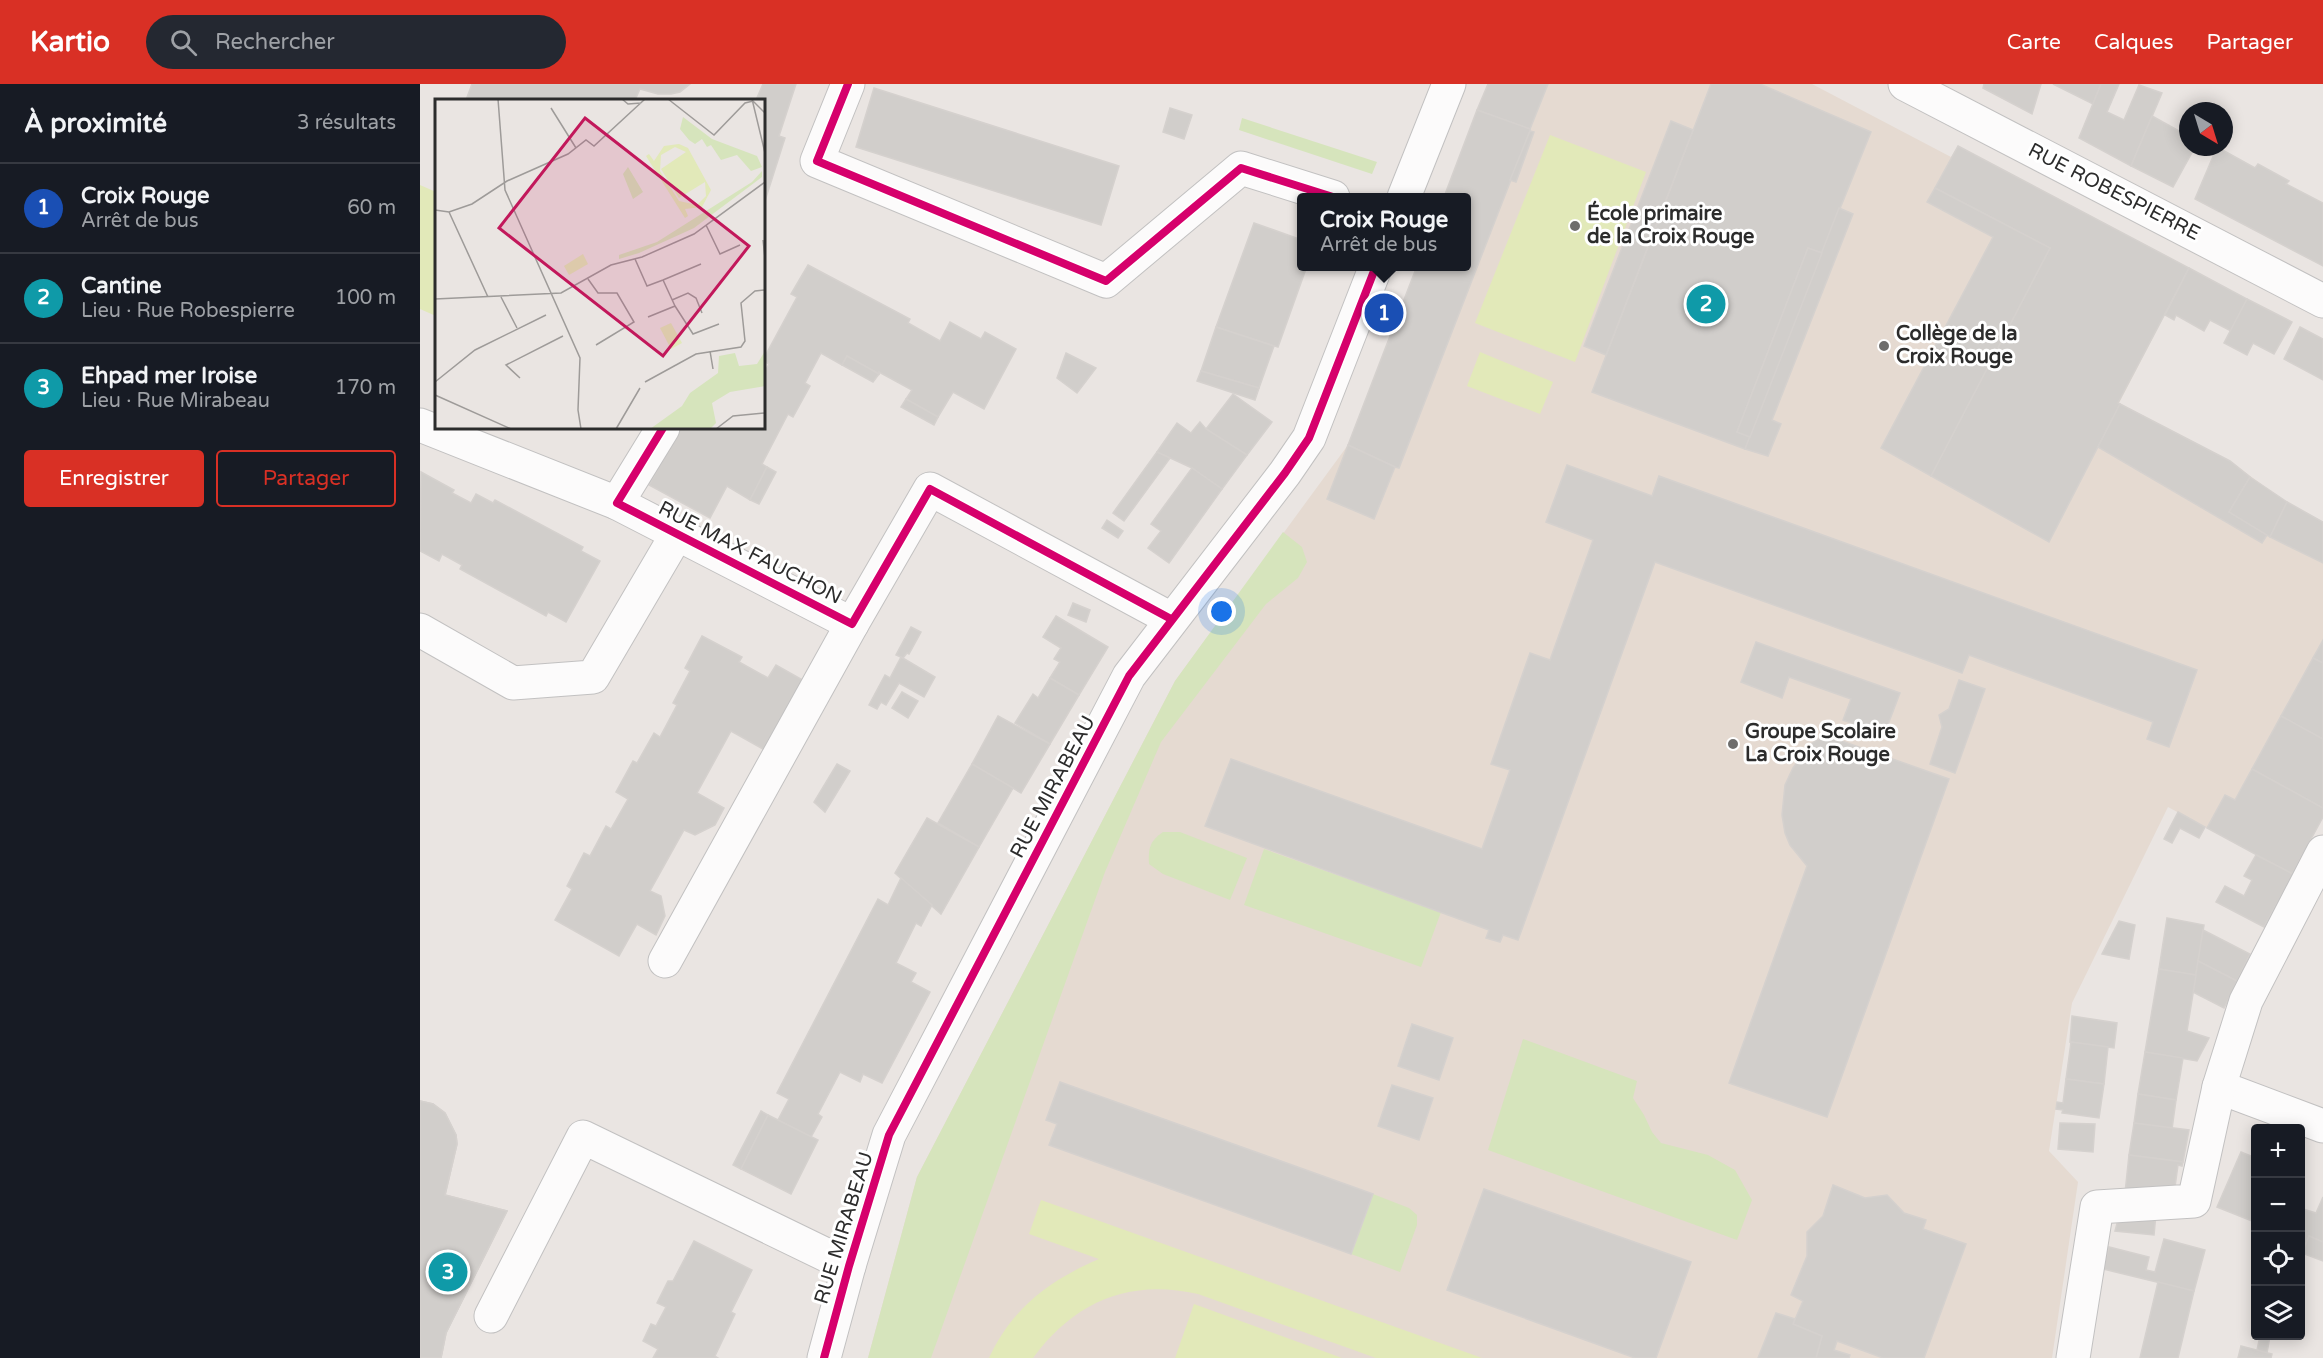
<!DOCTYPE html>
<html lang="fr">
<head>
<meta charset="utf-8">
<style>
  body { margin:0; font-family:"Varela Round",sans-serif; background:#242831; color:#f1f3f6 }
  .controls { position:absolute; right:18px; bottom:18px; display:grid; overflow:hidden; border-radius:6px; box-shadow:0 3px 15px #0003 }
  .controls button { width:54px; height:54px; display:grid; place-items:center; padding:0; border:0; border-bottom:2px solid #363941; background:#171b24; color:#f1f3f6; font:30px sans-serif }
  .compass { position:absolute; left:1759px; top:18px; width:54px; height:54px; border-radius:50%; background:#171b24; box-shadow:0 3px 15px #0003; rotate:142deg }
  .you { position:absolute; left:802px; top:528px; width:21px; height:21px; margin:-15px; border:4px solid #fff; border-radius:50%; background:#1a73e8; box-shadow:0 0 0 9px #1a73e833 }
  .badge { display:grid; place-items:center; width:39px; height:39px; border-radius:50%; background:#d93025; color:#fff; font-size:20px; font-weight:700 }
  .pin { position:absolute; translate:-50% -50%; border:3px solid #fff; box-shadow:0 2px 6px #0006 }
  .popup { position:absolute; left:877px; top:109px; width:174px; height:78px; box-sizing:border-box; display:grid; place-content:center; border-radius:6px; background:#171b24; filter:drop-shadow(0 2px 4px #0005); font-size:20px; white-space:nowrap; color:#9ea1a6 }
  .popup b { font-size:22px; color:#f1f3f6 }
  .popup::after { content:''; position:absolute; left:50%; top:100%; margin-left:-12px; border:12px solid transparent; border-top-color:#171b24 }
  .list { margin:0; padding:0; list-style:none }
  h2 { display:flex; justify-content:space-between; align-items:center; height:78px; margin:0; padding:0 24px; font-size:26px }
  h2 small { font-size:20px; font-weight:400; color:#9ea1a6 }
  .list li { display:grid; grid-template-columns:39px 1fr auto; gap:18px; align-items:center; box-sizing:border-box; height:90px; padding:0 24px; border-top:2px solid #363941 }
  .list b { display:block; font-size:22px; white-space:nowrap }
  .list p { margin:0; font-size:20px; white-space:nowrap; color:#9ea1a6 }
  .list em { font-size:20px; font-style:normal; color:#9ea1a6 }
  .actions { display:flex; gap:12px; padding:18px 24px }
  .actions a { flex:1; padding:14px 0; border:2px solid #d93025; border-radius:6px; text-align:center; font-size:21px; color:#d93025 }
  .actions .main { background:#d93025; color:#fff }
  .icon { flex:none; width:33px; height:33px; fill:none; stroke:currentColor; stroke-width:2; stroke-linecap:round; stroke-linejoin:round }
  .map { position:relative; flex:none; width:1903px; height:1274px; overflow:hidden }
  header { display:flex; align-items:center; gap:36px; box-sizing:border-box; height:84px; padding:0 30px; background:#d93025; color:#fff }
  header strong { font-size:28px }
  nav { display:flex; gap:33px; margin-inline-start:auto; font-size:21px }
  .search { width:420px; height:54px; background:#242831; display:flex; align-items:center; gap:15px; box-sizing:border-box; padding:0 21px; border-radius:33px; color:#9ea1a6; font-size:22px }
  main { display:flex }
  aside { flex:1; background:#171b24 }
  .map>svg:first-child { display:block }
  .education { fill:#e5dad1 }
  .green { fill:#d6e4bc }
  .pitch { fill:#e2e9b9 }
  .building { fill:#d1cecb; stroke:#d5d1ce; stroke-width:1.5 }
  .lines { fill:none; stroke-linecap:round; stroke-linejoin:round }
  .minor-casing { stroke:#c2c1c1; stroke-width:35 }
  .minor { stroke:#fcfbfb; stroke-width:33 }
  .cycleway-casing { stroke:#fff; stroke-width:11 }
  .cycleway { stroke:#d6006c; stroke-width:8 }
  .poi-dot { fill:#6e6d6c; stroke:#fff; stroke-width:2 }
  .labels { text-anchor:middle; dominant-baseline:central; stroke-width:6; stroke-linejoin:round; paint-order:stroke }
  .street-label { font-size:20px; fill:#2c2c2c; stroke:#fff }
  .poi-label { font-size:20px; font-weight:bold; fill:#2c2c2c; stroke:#fff; text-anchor:start }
  .inset-road { fill:none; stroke:#9e9b99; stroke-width:1.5 }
  .view { fill:#c2185b; fill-opacity:0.15; stroke:#c2185b; stroke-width:3 }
  .inset-edge { fill:none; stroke:#2c2c2c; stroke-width:3 }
</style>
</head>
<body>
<header>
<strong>Kartio</strong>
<div class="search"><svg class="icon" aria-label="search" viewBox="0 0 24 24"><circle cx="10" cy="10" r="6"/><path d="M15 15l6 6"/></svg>Rechercher</div>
<nav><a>Carte</a><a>Calques</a><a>Partager</a></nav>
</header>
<main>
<aside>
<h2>À proximité<small>3 résultats</small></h2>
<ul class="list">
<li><span class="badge" style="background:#1a4fb4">1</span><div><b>Croix Rouge</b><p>Arrêt de bus</p></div><em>60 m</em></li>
<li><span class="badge" style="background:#0f9aa8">2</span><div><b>Cantine</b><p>Lieu · Rue Robespierre</p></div><em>100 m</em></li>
<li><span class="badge" style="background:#0f9aa8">3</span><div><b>Ehpad mer Iroise</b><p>Lieu · Rue Mirabeau</p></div><em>170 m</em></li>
</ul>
<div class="actions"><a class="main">Enregistrer</a><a>Partager</a></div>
</aside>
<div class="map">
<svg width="1903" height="1274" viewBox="0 0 1903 1274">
  <rect width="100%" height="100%" fill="#eae5e2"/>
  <!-- education -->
  <path class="education" d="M1069 0H1392L1531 73 1538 62 1769 184 1699 319 1810 377 1860 414 1903 438V733L1872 790 1748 723 1652 919 1629 1067 1658 1098 1632 1274H448L497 1093 755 597 928 361 998 183 1046 182V113H1025Z"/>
  <!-- green -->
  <g class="green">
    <path d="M822 34 957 78 952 90 819 46Z"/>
    <path d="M863 448 882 463 887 478 878 494 846 520 741 658 685 788 511 1274H448L497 1093 755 597Z"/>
    <path d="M743 748H760L827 774 810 816 743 790 729 780C728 764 730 757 743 748Z"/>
    <path d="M844 765 1021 828 1001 883 824 821Z"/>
    <path d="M1103 955 1217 997 1213 1014 1224 1031 1232 1048 1241 1059 1288 1071 1315 1086 1332 1116 1317 1156 1068 1066Z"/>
    <path d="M953 1110 989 1124 997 1131V1141L980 1188 931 1170Z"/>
  </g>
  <!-- pitch -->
  <g class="pitch">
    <path d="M1130 51 1226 88 1155 278 1055 239Z"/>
    <path d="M0 101 16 108V232L0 225Z"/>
    <path d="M1060 268 1133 298 1120 330 1047 302Z"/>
    <path d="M621 1116 1062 1274H956L778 1210C709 1194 654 1218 613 1274H569C592 1224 630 1196 679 1175L609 1150Z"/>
    <path d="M774 1220 922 1274H755Z"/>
  </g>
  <!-- building -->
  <g class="building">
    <path d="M52 0H270L260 8 251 10H238L220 5 215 16H46Z"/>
    <path d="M343 0H376L359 52 365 54 344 120V16H336Z"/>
    <path d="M1068 0H1128L1110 45 1057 26Z"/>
    <path d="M1291 0H1340L1451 48 1402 169 1388 164 1317 348 1330 353 1325 365 1172 308Z"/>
    <path d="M1564 0H1621L1612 30 1563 4Z"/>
    <path d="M1633 0H1681L1673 20Z"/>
    <path d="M1681 0H1699L1687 28 1704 36 1719 1 1742 9 1711 82 1659 54Z"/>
    <path d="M454 4 699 82 681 141 436 63Z"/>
    <path d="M750 24 772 31 764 55 743 48Z"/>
    <path d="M1057 26 1110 45V47L979 384 975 383 928 361 997 182H1046V113H1024Z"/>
    <path d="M1732 32 1768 52V63H1775L1753 103 1711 82Z"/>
    <path d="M1251 37 1273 46 1186 271 1164 262Z"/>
    <path d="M1110 47 1114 48 1096 98 1090 96Z"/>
    <path d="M1538 62 1769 184 1698 319 1700 320 1629 458 1511 392 1630 164 1515 104Z"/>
    <path d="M1797 63 1835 84 1838 80 1869 97 1866 100 1903 119V182L1775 115Z"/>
    <path d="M1515 104 1630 164 1511 392 1461 364 1573 153 1507 118Z"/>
    <path d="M1419 124 1433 130 1352 336 1361 340 1348 372 1325 365Z"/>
    <path d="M834 139 882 156V182H887L858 263 796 243Z"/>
    <path d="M1388 164 1402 169 1330 353 1317 348Z"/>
    <path d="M388 181 490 235 488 239 520 257 530 238 561 255 565 248 596 265 564 325 533 308 518 333 486 315 492 306 459 288V290L427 272 422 281 401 269 385 299 390 302 373 333 368 330 342 380 347 383 330 416 307 402 290 434 229 401 261 344 278 345 279 344H344V289L349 280 344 277V274L377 213 371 210Z"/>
    <path d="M1769 184 1827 215 1811 247 1790 236 1784 247 1756 231 1754 236 1745 231Z"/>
    <path d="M1827 215 1872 238 1854 270 1833 259 1827 271 1804 259Z"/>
    <path d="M796 243 854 262 839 304 781 287Z"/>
    <path d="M1880 243 1903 255V296L1864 275Z"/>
    <path d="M646 269 676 284 657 309 637 294Z"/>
    <path d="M427 272 459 290 453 298 422 281Z"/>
    <path d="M781 287 839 304 835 316 777 297Z"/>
    <path d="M813 310 852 338 827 371 786 345Z"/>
    <path d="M486 315 518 333 514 341 481 323Z"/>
    <path d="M1700 320 1810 377 1830 393 1809 428 1847 451 1842 459 1678 363Z"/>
    <path d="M780 338 786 345 827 371 802 405 772 384 737 368 757 339 771 349Z"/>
    <path d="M928 361 975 383 954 435 907 415Z"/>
    <path d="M737 368 750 374 704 437 693 429Z"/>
    <path d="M1147 381 1232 412 1239 392 1777 586 1749 663 1727 655 1733 638 1549 571 1542 589 1235 478 1098 856 1083 851 1080 858 1066 854 1069 846 785 742 811 675 1062 765 1090 686 1071 680 1110 569 1130 576 1173 456 1126 438Z"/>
    <path d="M347 383 356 388 339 420 330 416Z"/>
    <path d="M772 384 802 405 749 479 728 464 741 447 731 440Z"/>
    <path d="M1 388 34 406 32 409 51 419 56 410 73 419 75 416 163 463 161 467 180 477 146 538 128 528 126 532 40 485 42 481 22 470 19 477 0 467Z"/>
    <path d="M1830 393 1867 418 1850 453 1809 428Z"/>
    <path d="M1867 418 1903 438V479L1850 453Z"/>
    <path d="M687 436 703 447 698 454 682 444Z"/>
    <path d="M653 519 670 526 666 538 648 531Z"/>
    <path d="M636 532 688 563 659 611 630 594 640 578 634 575 641 564 623 553Z"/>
    <path d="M491 543 501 548 489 570 487 569 483 574 476 571Z"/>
    <path d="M282 552 322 573 319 578 348 594 356 581 388 599 350 669 311 647 277 709 304 724 295 741 275 751 264 746 230 807 241 812 245 832 236 851 217 840 199 872 135 836 152 805 147 802 164 769 170 772 186 742 191 745 208 715 196 708 213 677 217 679 234 649 240 653 257 621 253 619 270 587 265 584Z"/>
    <path d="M1903 556V579L1893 574Z"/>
    <path d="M1336 558 1480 609 1464 651 1423 636 1431 615 1369 593 1362 614 1321 598Z"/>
    <path d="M481 573 515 593 504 613 479 599 466 621 461 618 457 625 449 621 465 591 470 594Z"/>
    <path d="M1893 574 1903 579V655L1861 632Z"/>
    <path d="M630 594 659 611 630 660 595 639 613 610 618 614Z"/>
    <path d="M1539 596 1565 605 1535 689 1510 680 1522 643 1519 631 1529 625Z"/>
    <path d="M482 608 498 617 488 634 472 624Z"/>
    <path d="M578 632 630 660 601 709 552 680Z"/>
    <path d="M1861 632 1903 655V724L1832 685Z"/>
    <path d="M1405 651 1529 695 1407 1033 1309 999 1387 782 1370 761 1365 749 1362 731 1365 701 1373 684 1389 661Z"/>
    <path d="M417 680 430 687 405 728 394 718Z"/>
    <path d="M552 680 593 704 559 763 518 739Z"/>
    <path d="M1832 685 1903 724V733L1872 790 1787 744 1805 711 1815 716Z"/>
    <path d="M1758 728 1785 743 1779 754 1760 744 1752 759 1744 755Z"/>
    <path d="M507 734 559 763 521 830 475 789Z"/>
    <path d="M1836 771 1873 790 1844 843 1796 818 1805 802 1824 812 1832 796 1824 792Z"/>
    <path d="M481 794 512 821 501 842 496 839 476 879 496 889 491 898 510 908 462 999 443 990 440 998 420 988 398 1030 402 1033 391 1053 358 1036 369 1015 357 1009 458 815 468 821Z"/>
    <path d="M1747 834 1784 841 1776 891 1739 885Z"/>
    <path d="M1699 837 1715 841 1709 875 1682 870Z"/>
    <path d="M1783 846 1830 870 1817 897 1778 877Z"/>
    <path d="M1778 877 1817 897 1804 924 1773 908Z"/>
    <path d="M1739 885 1776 891 1767 947 1789 954 1777 977 1725 968Z"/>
    <path d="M1652 932 1697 939 1694 964 1650 958Z"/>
    <path d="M992 940 1033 954 1019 996 978 982Z"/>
    <path d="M1651 958 1688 963 1684 1000 1646 995Z"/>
    <path d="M1725 968 1763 974 1756 1016 1718 1010Z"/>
    <path d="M1646 995 1684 1000 1679 1034 1642 1029 1643 1026 1636 1025 1637 1018 1643 1019Z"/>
    <path d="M640 998 953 1110 931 1170 629 1061 637 1040 626 1036Z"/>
    <path d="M972 1001 1013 1014 999 1056 958 1042Z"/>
    <path d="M1718 1010 1756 1016 1752 1045 1714 1039Z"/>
    <path d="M0 1017 13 1020 25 1029 36 1051 37 1060 25 1111 87 1127 26 1249 21 1274H0Z"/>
    <path d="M0 1017 13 1020 25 1029 36 1051 37 1060 25 1111 87 1127 26 1249 21 1274H0Z"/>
    <path d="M341 1027 348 1031 321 1085 313 1081Z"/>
    <path d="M348 1031 398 1056 371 1110 321 1085Z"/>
    <path d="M1640 1039 1675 1040 1673 1068 1638 1065Z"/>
    <path d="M1714 1039 1769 1046 1763 1078 1709 1071Z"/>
    <path d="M1821 1068 1836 1074V1128L1832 1137 1797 1123Z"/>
    <path d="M1709 1071 1763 1078 1762 1082 1758 1081 1754 1110 1705 1109Z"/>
    <path d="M1413 1101 1445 1114 1467 1111 1484 1129 1506 1136 1503 1145 1546 1160 1504 1274H1463L1417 1257 1414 1266 1430 1271 1429 1274H1396L1402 1252 1373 1240 1383 1217 1371 1211 1387 1172V1148L1403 1132Z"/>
    <path d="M1064 1105 1271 1178 1236 1274H1215L1027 1206Z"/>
    <path d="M1903 1113V1158L1889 1152 1882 1169 1880 1168V1124L1896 1129Z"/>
    <path d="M1736 1130 1734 1151 1695 1147 1699 1132Z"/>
    <path d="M1889 1152 1903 1158V1177L1882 1169Z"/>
    <path d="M1744 1155 1785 1166 1774 1207 1683 1185 1689 1163 1729 1173 1726 1186 1735 1188Z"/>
    <path d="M274 1157 332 1186 311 1228 315 1230 295 1272 298 1274H233L238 1265 223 1257 231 1240 236 1242 246 1223 237 1219 248 1197H253Z"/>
    <path d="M1738 1198 1774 1207 1758 1274H1720Z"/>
    <path d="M1356 1229 1375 1235 1373 1240 1402 1252 1396 1274H1338Z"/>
    <path d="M1840 1252H1850L1847 1269 1837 1266Z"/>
    <path d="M1821 1262 1852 1270 1851 1274H1818Z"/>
  </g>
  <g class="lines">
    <!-- minor casing -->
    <g class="minor-casing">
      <g id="minor">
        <path d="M428 0 397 77 686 197 821 84 913 113"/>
        <path d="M1485 0 1903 217"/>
        <path d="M984 113 1029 0"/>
        <path d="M0 341 197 419"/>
        <path d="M243 344 197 419 432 540 510 405 751 535"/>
        <path d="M0 546 93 599 173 593 257 450"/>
        <path d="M245 877 432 540"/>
        <path d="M1799 1003 1903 1042"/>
        <path d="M71 1232 163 1053 429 1182"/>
        <path d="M404 1274 429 1182 469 1051 709 592 865 389 889 354 956 182"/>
        <path d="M1653 1274 1677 1123 1774 1117 1799 1003 1826 917 1903 768"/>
      </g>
    </g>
    <!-- minor -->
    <use href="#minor" class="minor"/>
    <!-- cycleway casing -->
    <g class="cycleway-casing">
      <g id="cycleway">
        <path d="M428 0 397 77 686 197 821 84 913 113"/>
        <path d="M243 344 197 419 432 540 510 405 751 535"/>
        <path d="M404 1274 429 1182 469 1051 709 592 865 389 889 354 956 182"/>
      </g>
    </g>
    <!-- cycleway -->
    <use href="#cycleway" class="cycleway"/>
  </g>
  <!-- markers -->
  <g class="poi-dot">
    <circle cx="1155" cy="142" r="6"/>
    <circle cx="1464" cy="262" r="6"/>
    <circle cx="1313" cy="660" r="6"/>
  </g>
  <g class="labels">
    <!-- street labels -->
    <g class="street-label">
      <text transform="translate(1694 108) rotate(27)">RUE ROBESPIERRE</text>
      <text transform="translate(330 469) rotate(27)">RUE MAX FAUCHON</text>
      <text transform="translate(633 703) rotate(-62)">RUE MIRABEAU</text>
      <text transform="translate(424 1144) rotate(-73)">RUE MIRABEAU</text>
    </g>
    <!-- poi labels -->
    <g class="poi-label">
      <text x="1167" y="130">École primaire<tspan x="1167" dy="23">de la Croix Rouge</tspan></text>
      <text x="1476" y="250">Collège de la<tspan x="1476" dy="23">Croix Rouge</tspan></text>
      <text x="1325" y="648">Groupe Scolaire<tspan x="1325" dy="23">La Croix Rouge</tspan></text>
    </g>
  </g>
  <!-- overview -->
  <g transform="translate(15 15)">
    <rect width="330" height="330" fill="#eae5e2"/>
    <path d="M248 18 277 40 322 57 327 68 316 72 302 56 286 61 276 46 272 48 267 40 260 45 254 41 245 30ZM193 68 208 93 198 100 188 75ZM327 72V78L259 129 204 154 184 160V156L222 143 317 83ZM330 252V287L295 293 277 304 281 324 275 330H215L247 307 255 294 283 274 284 257 300 254 304 267 322 265Z" fill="#d6e4bc"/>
    <path d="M244 45 253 49 276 91 267 108 250 110 253 117 250 119 211 57 214 55 219 62 229 47ZM240 48 251 53 226 70 244 99 270 83 271 97 262 106 244 102 225 72 226 56ZM148 155 153 165 134 176 129 167ZM236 224 247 244 236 250 225 229Z" fill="#e2e9b9" fill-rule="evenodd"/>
    <path class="inset-road" d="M63 0 70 91 145 259 143 311 146 330M187 0 193 5 206 4M233 0 279 36 310 4 318 2 330 14M317 0 330 54M116 9 141 49M0 111 14 113 37 105 72 82 133 55 151 41 159 47 210 0M14 113 53 198M271 126 285 155 305 146M328 141 330 159M200 160 212 187 228 181 240 207 213 218M153 180 163 194H182L199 223 161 246M228 181 266 165M66 198 82 229M0 200 126 194 176 166 207 158 259 135 330 83M237 201 253 194 261 199 267 214M240 207 258 235 284 225M275 252 278 270M85 279 71 266 128 237M0 283 40 251 111 216M210 283 261 255 306 248 310 242 306 204 320 192 330 191M0 296 76 330M181 330 205 289M281 330 298 317 330 314"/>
    <path class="view" d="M150 19 314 147 228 257 64 129Z"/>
    <rect width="330" height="330" class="inset-edge"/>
  </g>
</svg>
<div class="controls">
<button>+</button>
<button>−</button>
<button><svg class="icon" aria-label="locate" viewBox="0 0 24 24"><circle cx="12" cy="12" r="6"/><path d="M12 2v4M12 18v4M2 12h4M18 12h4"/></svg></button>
<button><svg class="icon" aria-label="layers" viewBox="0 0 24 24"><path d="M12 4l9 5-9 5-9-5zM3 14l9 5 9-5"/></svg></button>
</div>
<svg class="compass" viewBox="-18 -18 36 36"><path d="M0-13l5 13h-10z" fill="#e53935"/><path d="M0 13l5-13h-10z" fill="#9ea1a6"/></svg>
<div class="you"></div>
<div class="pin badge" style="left:964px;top:229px;background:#1a4fb4">1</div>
<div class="popup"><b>Croix Rouge</b>Arrêt de bus</div>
<div class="pin badge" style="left:1286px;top:220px;background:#0f9aa8">2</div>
<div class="pin badge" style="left:28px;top:1188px;background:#0f9aa8">3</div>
</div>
</main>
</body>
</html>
